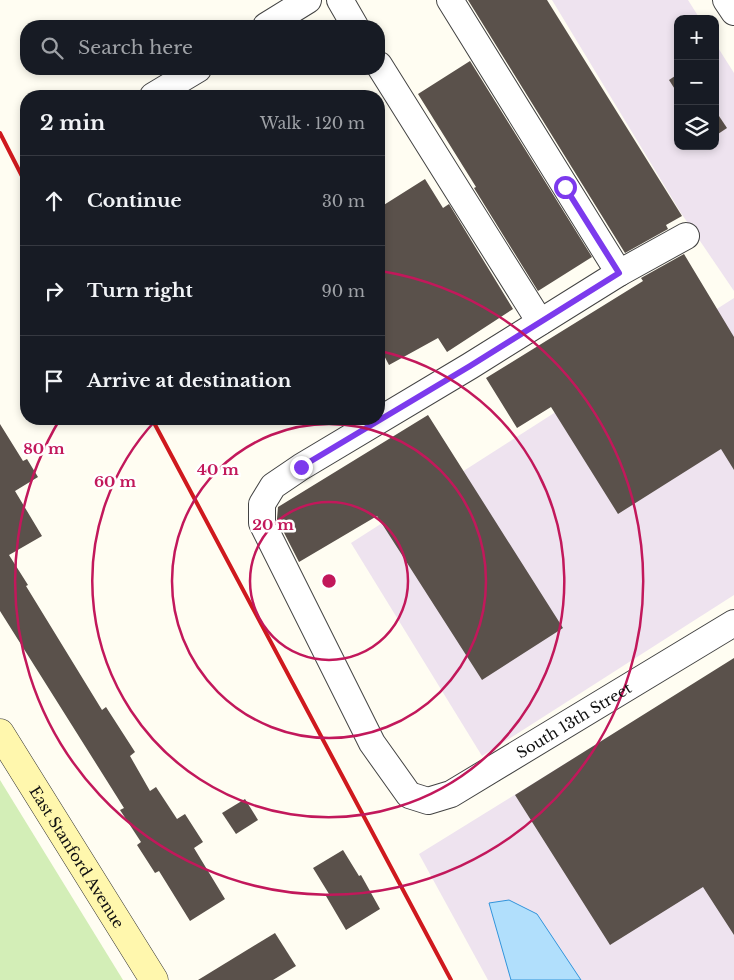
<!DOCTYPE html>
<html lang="en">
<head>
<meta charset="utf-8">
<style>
  body { margin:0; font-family:"Libre Baskerville",serif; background:#242831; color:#f1f3f6 }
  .controls { position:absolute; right:15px; top:15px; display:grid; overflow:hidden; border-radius:10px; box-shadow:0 2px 8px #0003 }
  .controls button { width:45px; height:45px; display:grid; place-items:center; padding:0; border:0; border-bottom:1px solid #363941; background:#171b24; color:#f1f3f6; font:25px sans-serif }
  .stop { position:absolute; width:15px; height:15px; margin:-11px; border:4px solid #7c3aed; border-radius:50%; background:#fff }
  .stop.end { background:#7c3aed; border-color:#fff; box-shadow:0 1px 5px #0008 }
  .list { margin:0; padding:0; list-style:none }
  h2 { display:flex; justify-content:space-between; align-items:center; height:65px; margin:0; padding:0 20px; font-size:21px }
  h2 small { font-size:16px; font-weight:400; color:#9ea1a6 }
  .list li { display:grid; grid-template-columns:32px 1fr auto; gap:15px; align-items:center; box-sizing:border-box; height:90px; padding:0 20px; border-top:1px solid #363941 }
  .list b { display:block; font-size:19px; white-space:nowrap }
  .list em { font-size:16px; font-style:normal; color:#9ea1a6 }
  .icon { flex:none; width:28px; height:28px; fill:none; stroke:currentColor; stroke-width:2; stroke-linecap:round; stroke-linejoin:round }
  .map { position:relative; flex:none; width:734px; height:980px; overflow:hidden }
  .search { position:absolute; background:#171b24; box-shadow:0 2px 8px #0003; left:20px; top:20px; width:365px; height:55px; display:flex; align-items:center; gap:12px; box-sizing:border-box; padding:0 18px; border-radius:20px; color:#9ea1a6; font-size:19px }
  .panel { position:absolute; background:#171b24; box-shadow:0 2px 8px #0003; left:20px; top:90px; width:365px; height:335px; border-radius:20px }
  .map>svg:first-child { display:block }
  .industrial { fill:#eee3ef }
  .green { fill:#d3eeb7 }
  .water { fill:#b1dffc; stroke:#3194db }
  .building { fill:#5a514b }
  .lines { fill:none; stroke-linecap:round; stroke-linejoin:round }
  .minor-casing { stroke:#434343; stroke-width:28 }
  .secondary-casing { stroke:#323232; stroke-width:29 }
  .minor { stroke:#fff; stroke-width:26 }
  .secondary { stroke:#fff7ad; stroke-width:28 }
  .rail { stroke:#cf191e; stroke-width:4 }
  .route { stroke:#7c3aed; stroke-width:6 }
  .ring { fill:none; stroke:#c2185b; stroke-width:2.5 }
  .labels { text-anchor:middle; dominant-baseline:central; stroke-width:5; stroke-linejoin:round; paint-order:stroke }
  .street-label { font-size:15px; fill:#101010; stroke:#fff }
  .centre { fill:#c2185b; stroke:#fff; stroke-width:2.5 }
  .ring-label { font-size:15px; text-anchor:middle; font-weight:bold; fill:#c2185b; stroke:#fff; stroke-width:5; stroke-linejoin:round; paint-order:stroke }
</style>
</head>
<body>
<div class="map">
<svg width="734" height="980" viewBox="0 0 734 980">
  <rect width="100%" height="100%" fill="#fffdf2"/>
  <!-- industrial -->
  <g class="industrial">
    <path d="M552 0H688L700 19H678V146H715V43L734 73V291L681 213Z"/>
    <path d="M734 298V595L482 756 351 543Z"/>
    <path d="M734 659V980H488L419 854Z"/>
  </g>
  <!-- green -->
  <path class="green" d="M0 780 123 980H0Z"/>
  <!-- water -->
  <path class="water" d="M509 900 537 914 581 980H511L489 903Z"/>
  <!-- building -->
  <g class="building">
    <path d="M468 0H547L682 216 666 225 668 229 625 253Z"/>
    <path d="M470 61 592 257 538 291 474 188 476 187 418 94Z"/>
    <path d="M678 74V94L669 80Z"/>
    <path d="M715 110 727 128 715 136Z"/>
    <path d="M425 179 443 208 449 204 513 309 447 352 438 338 389 365 379 346V208Z"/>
    <path d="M684 254 734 337V470L721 449 618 514 551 407 517 428 486 378 643 281 641 278Z"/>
    <path d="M428 415 563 628 482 680 377 516 299 562 277 519 278 507Z"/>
    <path d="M0 424 23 461 27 459 38 477 15 491 42 536 9 555 28 585 26 586 102 710 106 707 135 752 130 756 150 791 156 787 177 819 185 814 203 842 194 848 225 899 190 921 159 871 155 873 137 845 141 842 120 810 124 808 0 611Z"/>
    <path d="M734 658V935L703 887 610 945 515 795Z"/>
    <path d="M245 799 258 820 236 834 222 813Z"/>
    <path d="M343 850 359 876 361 875 380 909 346 930 326 896 329 894 313 868Z"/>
    <path d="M275 933 296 966 273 980H198Z"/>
  </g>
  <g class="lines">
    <!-- minor casing -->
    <g class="minor-casing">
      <g id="minor">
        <path d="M340 0 355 26"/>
        <path d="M450 0 619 273"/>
        <path d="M726 0 734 12"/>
        <path d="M266 26 308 0"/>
        <path d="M379 65 540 322"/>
        <path d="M153 96 198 69"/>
        <path id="s1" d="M686 236 619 273 470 366 301 467 273 486 262 504V523L372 743 409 795 428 801 451 794 734 623"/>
      </g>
    </g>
    <!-- secondary casing -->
    <g class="secondary-casing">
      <g id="secondary">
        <path id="s2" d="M0 733 154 980"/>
      </g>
    </g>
    <!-- minor -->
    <use href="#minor" class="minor"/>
    <!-- secondary -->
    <use href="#secondary" class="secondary"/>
    <!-- rail -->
    <g class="rail">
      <path d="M0 133 26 184"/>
      <path d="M152 419 451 980"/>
    </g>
  </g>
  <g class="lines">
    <!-- route -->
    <path class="route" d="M301 467 470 366 619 273 565 187"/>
  </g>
  <!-- distance rings -->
  <g class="ring">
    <circle cx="329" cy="581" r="79"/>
    <circle cx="329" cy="581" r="157"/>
    <path d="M380 351A236 236 0 1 1 156 420"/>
    <path d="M381 271A314 314 0 1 1 60 419"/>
  </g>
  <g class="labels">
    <!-- street labels -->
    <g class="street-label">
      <text stroke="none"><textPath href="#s1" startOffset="1020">South 13th Street</textPath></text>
      <text stroke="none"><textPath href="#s2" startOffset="146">East Stanford Avenue</textPath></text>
    </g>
  </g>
  <circle cx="329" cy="581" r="8" class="centre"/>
  <g class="ring-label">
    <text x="44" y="454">80 m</text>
    <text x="218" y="475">40 m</text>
    <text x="115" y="487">60 m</text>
    <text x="273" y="530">20 m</text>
  </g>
</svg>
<div class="controls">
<button>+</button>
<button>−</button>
<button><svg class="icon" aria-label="layers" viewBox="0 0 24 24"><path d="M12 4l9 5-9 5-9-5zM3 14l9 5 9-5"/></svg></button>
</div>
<div class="stop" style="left:565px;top:187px"></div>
<div class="stop end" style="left:301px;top:467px"></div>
<div class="search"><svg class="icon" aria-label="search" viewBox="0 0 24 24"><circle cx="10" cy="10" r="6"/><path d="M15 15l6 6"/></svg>Search here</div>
<section class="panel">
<h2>2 min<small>Walk · 120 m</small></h2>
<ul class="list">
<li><svg class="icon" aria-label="ahead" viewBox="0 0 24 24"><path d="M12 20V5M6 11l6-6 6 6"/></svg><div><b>Continue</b></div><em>30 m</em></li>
<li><svg class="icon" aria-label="right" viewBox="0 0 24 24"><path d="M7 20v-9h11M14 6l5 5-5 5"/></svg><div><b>Turn right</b></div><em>90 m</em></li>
<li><svg class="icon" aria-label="arrive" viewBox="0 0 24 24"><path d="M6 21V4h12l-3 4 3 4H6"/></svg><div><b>Arrive at destination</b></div></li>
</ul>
</section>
</div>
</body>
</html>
